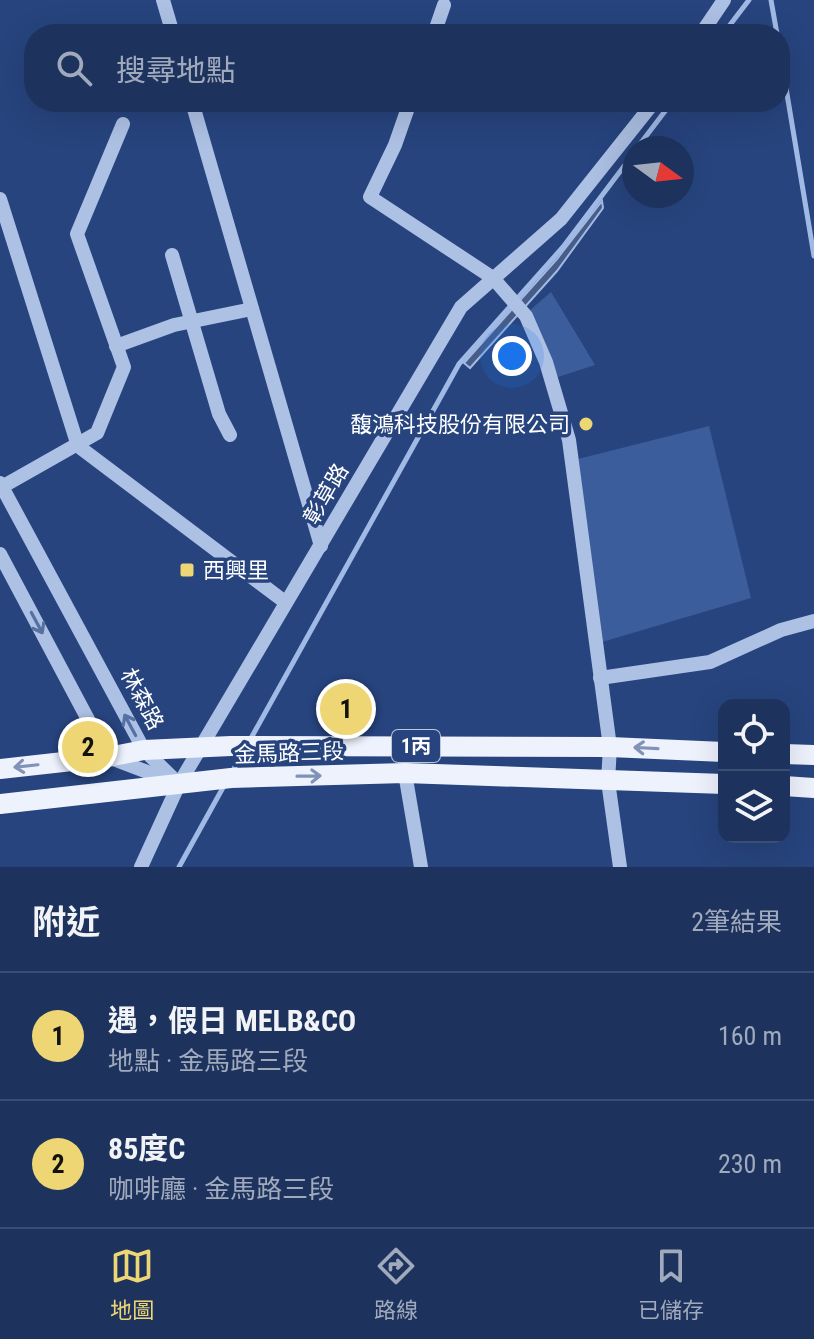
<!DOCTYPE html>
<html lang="zh-TW">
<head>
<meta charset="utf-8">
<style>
  body { margin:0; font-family:"Roboto Condensed","Noto Sans TC",sans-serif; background:#253b64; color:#f1f3f6 }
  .controls { position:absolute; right:24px; bottom:24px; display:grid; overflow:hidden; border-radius:16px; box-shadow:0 8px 32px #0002 }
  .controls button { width:72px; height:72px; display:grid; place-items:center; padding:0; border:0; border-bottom:2px solid #3b4e73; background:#1d335e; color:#f1f3f6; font:40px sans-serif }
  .compass { position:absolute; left:622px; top:136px; width:72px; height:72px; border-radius:50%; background:#1d335e; box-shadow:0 8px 32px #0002; rotate:105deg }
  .you { position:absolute; left:512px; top:356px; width:28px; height:28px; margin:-20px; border:6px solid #fff; border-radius:50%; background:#1a73e8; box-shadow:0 0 0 12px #1a73e833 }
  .badge { display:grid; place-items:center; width:52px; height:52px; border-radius:50%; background:#edd673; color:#111; font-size:26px; font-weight:700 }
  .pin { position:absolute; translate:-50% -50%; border:4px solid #fff; box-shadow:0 2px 8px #0006 }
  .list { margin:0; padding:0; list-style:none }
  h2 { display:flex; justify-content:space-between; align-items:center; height:104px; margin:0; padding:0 32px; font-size:34px }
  h2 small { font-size:26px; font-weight:400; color:#a0aabc }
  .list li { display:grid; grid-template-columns:52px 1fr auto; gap:24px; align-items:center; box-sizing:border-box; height:128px; padding:0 32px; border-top:2px solid #3b4e73 }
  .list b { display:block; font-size:30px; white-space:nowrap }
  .list p { margin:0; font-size:26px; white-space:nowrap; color:#a0aabc }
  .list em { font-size:26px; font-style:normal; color:#a0aabc }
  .icon { flex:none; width:44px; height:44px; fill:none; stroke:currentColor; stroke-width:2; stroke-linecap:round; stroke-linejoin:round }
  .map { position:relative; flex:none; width:814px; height:867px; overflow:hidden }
  .search { position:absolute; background:#1d335e; box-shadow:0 8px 32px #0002; left:24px; right:24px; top:24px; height:88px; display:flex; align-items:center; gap:20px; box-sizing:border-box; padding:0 28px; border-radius:32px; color:#a0aabc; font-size:30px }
  .sheet { height:360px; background:#1d335e }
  nav { display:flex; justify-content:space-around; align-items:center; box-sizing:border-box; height:112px; border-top:2px solid #3b4e73; background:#1d335e; font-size:22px; color:#a0aabc }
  nav a { display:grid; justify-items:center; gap:4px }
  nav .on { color:#edd673 }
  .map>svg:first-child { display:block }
  .green { fill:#3b5d9b }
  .water { fill:#475c87; stroke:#a1bae5; stroke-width:2 }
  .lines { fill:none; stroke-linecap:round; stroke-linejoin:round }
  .stream { stroke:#a1bae5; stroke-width:5 }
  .minor { stroke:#adc1e5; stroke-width:14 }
  .major { stroke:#edf2fd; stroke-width:20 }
  .oneway { stroke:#5670a2 }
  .oneway2 { stroke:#8092b7 }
  .poi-dot { fill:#edd673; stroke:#27447e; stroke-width:3 }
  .labels { text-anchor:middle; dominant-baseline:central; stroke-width:7; stroke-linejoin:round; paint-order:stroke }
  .shield { fill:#27447e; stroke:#bec7d8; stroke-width:2 }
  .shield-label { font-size:20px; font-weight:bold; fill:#fff }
  .poi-label { font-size:22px; fill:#fff; stroke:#27447e; text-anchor:end }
  .street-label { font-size:22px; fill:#fff; stroke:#27447e }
</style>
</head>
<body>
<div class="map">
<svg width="814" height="867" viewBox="0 0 814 867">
  <rect width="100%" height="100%" fill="#27447e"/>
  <!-- green -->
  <g class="green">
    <path d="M551 292 595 365 558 377 528 312Z"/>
    <path d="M709 426 751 598 602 642 578 459Z"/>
  </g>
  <!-- water -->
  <path class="water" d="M602 201 603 208 557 271 470 368 464 363 557 259Z"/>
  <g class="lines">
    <!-- stream -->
    <g class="stream">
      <path d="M771 0 777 34"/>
      <path d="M723 34 749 0"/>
      <path d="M780 52 814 256"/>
      <path d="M637 148 672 102"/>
      <path d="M250 740 459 364 563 247 634 153"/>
      <path d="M232 772 243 753"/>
      <path d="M179 867 225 784"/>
    </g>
    <!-- minor -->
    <g class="minor">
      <path d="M163 0 173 34"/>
      <path d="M434 34 444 5"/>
      <path d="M701 34 724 0"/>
      <path d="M192 102 321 546"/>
      <path d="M410 102 395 145 370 197 493 278 526 316 546 362 569 440 610 747 608 781 620 867"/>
      <path d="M0 199 78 446 285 602"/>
      <path d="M172 255 219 414 230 435"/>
      <path d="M116 346 174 325 252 309"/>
      <path d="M0 483 144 750 179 784"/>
      <path d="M0 488 97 433 124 367 77 234 123 124"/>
      <path d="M0 554 108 757 171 781"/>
      <path d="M600 678 710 662 781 630 814 621"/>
      <path d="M405 773 421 867"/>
      <path d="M141 867 179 784 461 307 561 219 654 102"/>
    </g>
    <!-- major -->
    <g class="major">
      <path d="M784 754 814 755"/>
      <path d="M0 769 108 757 144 750 231 746 610 747 724 752"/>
      <path d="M784 786 814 788"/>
      <path d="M0 804 231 778 405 773 724 784"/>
    </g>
  </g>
  <!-- one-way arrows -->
  <defs><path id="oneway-shaft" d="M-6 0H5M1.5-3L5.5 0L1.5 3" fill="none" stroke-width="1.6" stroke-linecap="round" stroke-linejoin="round" transform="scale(2)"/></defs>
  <g class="oneway">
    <use href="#oneway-shaft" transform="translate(37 623) rotate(62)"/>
    <use href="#oneway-shaft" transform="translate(130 725) rotate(-118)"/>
  </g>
  <g class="oneway2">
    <use href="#oneway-shaft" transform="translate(646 748) rotate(-177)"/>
    <use href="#oneway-shaft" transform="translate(26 766) rotate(174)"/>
    <use href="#oneway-shaft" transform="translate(309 776) rotate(-1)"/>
  </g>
  <!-- markers -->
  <g class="poi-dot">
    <circle cx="586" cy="424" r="8"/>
    <rect x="179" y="562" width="16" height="16" rx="4"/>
  </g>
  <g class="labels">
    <!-- shield labels -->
    <rect class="shield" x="392" y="730" width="48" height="32" rx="6"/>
    <g class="shield-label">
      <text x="416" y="746">1丙</text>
    </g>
    <!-- poi labels -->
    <g class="poi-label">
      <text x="570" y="424">馥鴻科技股份有限公司</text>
      <text x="203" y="570" text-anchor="start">西興里</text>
    </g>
    <!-- street labels -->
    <g class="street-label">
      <text transform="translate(326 494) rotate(-60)">彰草路</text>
      <text transform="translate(142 699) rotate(62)">林森路</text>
      <text transform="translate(289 753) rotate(-2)">金馬路三段</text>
    </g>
  </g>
</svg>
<div class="controls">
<button><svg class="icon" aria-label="locate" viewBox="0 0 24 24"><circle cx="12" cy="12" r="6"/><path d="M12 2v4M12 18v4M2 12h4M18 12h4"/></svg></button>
<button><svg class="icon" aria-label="layers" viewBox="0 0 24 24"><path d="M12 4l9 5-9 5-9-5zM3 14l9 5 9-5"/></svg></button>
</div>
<svg class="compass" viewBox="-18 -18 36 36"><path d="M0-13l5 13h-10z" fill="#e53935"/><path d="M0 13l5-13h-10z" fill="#a0aabc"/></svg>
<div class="you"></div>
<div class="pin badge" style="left:346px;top:709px">1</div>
<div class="pin badge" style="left:88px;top:747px">2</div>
<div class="search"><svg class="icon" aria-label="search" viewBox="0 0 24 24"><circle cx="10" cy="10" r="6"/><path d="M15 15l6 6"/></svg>搜尋地點</div>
</div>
<section class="sheet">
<h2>附近<small>2筆結果</small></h2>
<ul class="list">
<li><span class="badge">1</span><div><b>遇，假日 MELB&amp;CO</b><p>地點 · 金馬路三段</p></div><em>160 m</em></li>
<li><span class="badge">2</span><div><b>85度C</b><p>咖啡廳 · 金馬路三段</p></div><em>230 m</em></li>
</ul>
</section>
<nav>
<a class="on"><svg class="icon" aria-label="map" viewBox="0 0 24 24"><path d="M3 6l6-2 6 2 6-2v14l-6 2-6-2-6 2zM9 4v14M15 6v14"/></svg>地圖</a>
<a><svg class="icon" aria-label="directions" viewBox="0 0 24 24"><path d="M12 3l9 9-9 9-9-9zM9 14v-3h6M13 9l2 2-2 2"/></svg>路線</a>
<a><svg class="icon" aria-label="saved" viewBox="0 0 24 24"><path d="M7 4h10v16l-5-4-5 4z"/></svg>已儲存</a>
</nav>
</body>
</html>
